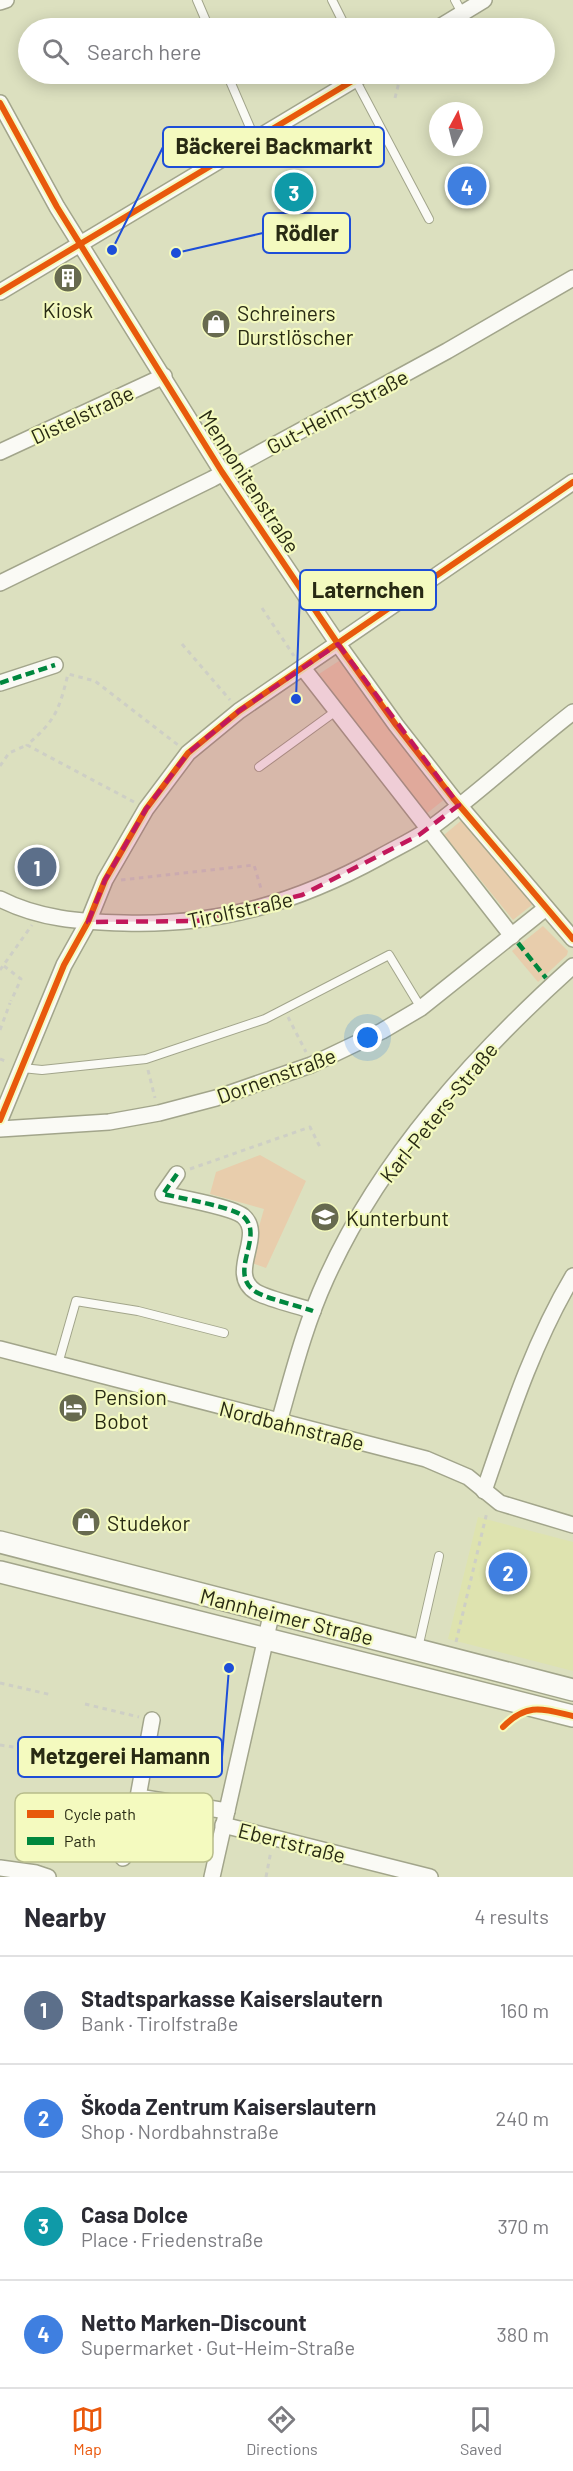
<!DOCTYPE html>
<html lang="en">
<head>
<meta charset="utf-8">
<style>
  body { margin:0; font-family:Barlow,sans-serif; background:#f2f2f3; color:#2b2b33 }
  .compass { position:absolute; left:429px; top:102px; width:54px; height:54px; border-radius:50%; background:#fff; box-shadow:0 3px 15px #0003; rotate:7deg }
  .you { position:absolute; left:368px; top:1038px; width:21px; height:21px; margin:-15px; border:4px solid #fff; border-radius:50%; background:#1a73e8; box-shadow:0 0 0 9px #1a73e833 }
  .badge { display:grid; place-items:center; width:39px; height:39px; border-radius:50%; background:#ea580c; color:#fff; font-size:20px; font-weight:700 }
  .pin { position:absolute; translate:-50% -50%; border:3px solid #fff; box-shadow:0 2px 6px #0006 }
  .list { margin:0; padding:0; list-style:none }
  h2 { display:flex; justify-content:space-between; align-items:center; height:78px; margin:0; padding:0 24px; font-size:26px }
  h2 small { font-size:20px; font-weight:400; color:#7c7c81 }
  .list li { display:grid; grid-template-columns:39px 1fr auto; gap:18px; align-items:center; box-sizing:border-box; height:108px; padding:0 24px; border-top:2px solid #e1e1e2 }
  .list b { display:block; font-size:22px; white-space:nowrap }
  .list p { margin:0; font-size:20px; white-space:nowrap; color:#7c7c81 }
  .list em { font-size:20px; font-style:normal; color:#7c7c81 }
  .icon { flex:none; width:33px; height:33px; fill:none; stroke:currentColor; stroke-width:2; stroke-linecap:round; stroke-linejoin:round }
  .map { position:relative; flex:none; width:573px; height:1877px; overflow:hidden }
  .search { position:absolute; background:#fff; box-shadow:0 3px 15px #0003; left:18px; right:18px; top:18px; height:66px; display:flex; align-items:center; gap:15px; box-sizing:border-box; padding:0 21px; border-radius:33px; color:#7c7c81; font-size:22px }
  .sheet { height:510px; background:#fff }
  nav { display:flex; justify-content:space-around; align-items:center; box-sizing:border-box; height:84px; border-top:2px solid #e1e1e2; background:#fff; font-size:16px; color:#7c7c81 }
  nav a { display:grid; justify-items:center; gap:3px }
  nav .on { color:#ea580c }
  .map>svg:first-child { display:block }
  .built { fill:#dee3af }
  .green { fill:#e8cdac }
  .lines { fill:none; stroke-linecap:round; stroke-linejoin:round }
  .lane-casing { stroke:#a2a58b; stroke-width:10 }
  .street-casing { stroke:#a2a58b; stroke-width:18 }
  .secondary-casing { stroke:#a2a58b; stroke-width:24 }
  .path { stroke:#cecfc5; stroke-width:3; stroke-dasharray:4.5 4.5; stroke-linecap:butt }
  .lane { stroke:#fafaf5; stroke-width:8 }
  .street { stroke:#fafaf5; stroke-width:15 }
  .secondary { stroke:#fafaf5; stroke-width:21 }
  .quiet { stroke:#00873e; stroke-width:4.5; stroke-dasharray:9 4.5; stroke-linecap:butt }
  .cycleway-casing { stroke:#f4fabf; stroke-width:10 }
  .cycleway { stroke:#e8590c; stroke-width:6 }
  .marked { fill:#c2185b; fill-opacity:0.2; stroke:#c2185b; stroke-width:4.5; stroke-dasharray:12 8; stroke-linejoin:round }
  .labels { text-anchor:middle; dominant-baseline:central; stroke-width:4.5; stroke-linejoin:round; paint-order:stroke }
  .poi-label { font-size:21px; fill:#282a13; stroke:#f4fabf; text-anchor:start }
  .street-label { font-size:21px; fill:#282a13; stroke:#f4fabf }
  .key { fill:#f4fabf; stroke:#b7bc8b; stroke-width:1.5 }
  .key-label { font-size:16px; fill:#282a13 }
  .leader { fill:none; stroke:#1d4ed8; stroke-width:2 }
  .callout-dot { fill:#1d4ed8; stroke:#f4fabf; stroke-width:2 }
  .callout { fill:#f4fabf; stroke:#1d4ed8; stroke-width:2 }
  .callout-label { font-size:22px; text-anchor:middle; font-weight:bold; fill:#282a13 }
</style>
</head>
<body>
<div class="map">
<svg width="573" height="1877" viewBox="0 0 573 1877">
  <rect width="100%" height="100%" fill="#dce0bf"/>
  <!-- built -->
  <path class="built" d="M478 1517 573 1542V1671L448 1639Z"/>
  <!-- green -->
  <g class="green">
    <path d="M342 659 446 798 426 814 319 674Z"/>
    <path d="M463 819 533 904 513 920 444 835Z"/>
    <path d="M543 926 568 951 567 955 538 982 512 951Z"/>
    <path d="M260 1155 306 1181 266 1268 249 1262 264 1209 210 1194 216 1172Z"/>
  </g>
  <g class="lines">
    <!-- lane casing -->
    <g class="lane-casing">
      <g id="lane">
        <path d="M197 0 209 28"/>
        <path d="M332 0 346 28"/>
        <path d="M455 0 462 13"/>
        <path d="M227 74 255 139"/>
        <path d="M355 79 429 219"/>
        <path d="M259 767 336 711"/>
        <path d="M22 1068 42 1070 146 1059 265 1019 389 955 421 1008"/>
        <path d="M58 1364 76 1301 138 1311 224 1333"/>
        <path d="M418 1648 439 1556"/>
      </g>
    </g>
    <!-- street casing -->
    <g class="street-casing">
      <g id="street">
        <path d="M0 2 6 0"/>
        <path d="M438 28 484 0"/>
        <path d="M0 103 57 207 222 472 338 644 396 725 453 798 573 939"/>
        <path d="M0 292 364 74"/>
        <path d="M0 452 164 376"/>
        <path d="M0 583 212 479 447 351 573 278"/>
        <path d="M303 668 512 936"/>
        <path d="M0 683 55 665"/>
        <path d="M0 899C39 919 81 922 124 923 219 926 298 902 380 857 396 848 413 840 428 830 478 794 524 750 573 712"/>
        <path d="M0 1120 64 965 88 922 105 880 146 809 188 753 239 711 573 482"/>
        <path d="M0 1129 109 1122 159 1113 216 1098 311 1065 382 1031 421 1008 546 908"/>
        <path d="M177 1174 163 1194C180 1198 232 1207 243 1216 266 1236 226 1273 256 1292 268 1299 299 1306 313 1311"/>
        <path d="M0 1349 426 1459 468 1477 500 1503 573 1525"/>
        <path d="M279 1422C293 1373 305 1325 326 1279 381 1157 475 1054 573 966"/>
        <path d="M484 1491C509 1418 533 1343 573 1276"/>
        <path d="M138 1797 227 1811"/>
        <path d="M223 1825 430 1877"/>
        <path d="M123 1858 128 1826 138 1797 152 1720"/>
        <path d="M0 1868 36 1873 48 1877"/>
        <path d="M212 1877 272 1611"/>
      </g>
    </g>
    <!-- secondary casing -->
    <g class="secondary-casing">
      <g id="secondary">
        <path d="M0 1542 573 1690"/>
        <path d="M0 1572 573 1716"/>
      </g>
    </g>
    <!-- path -->
    <g class="path">
      <path d="M395 98 401 74"/>
      <path d="M262 608 294 656"/>
      <path d="M182 644 230 700"/>
      <path d="M0 766 9 753 27 745"/>
      <path d="M134 802 27 745C56 720 59 710 68 674L95 681 178 745"/>
      <path d="M121 880 254 865 262 892"/>
      <path d="M4 966 21 979 11 1001"/>
      <path d="M0 970 32 925"/>
      <path d="M288 1017 306 1052"/>
      <path d="M0 1030 10 1003"/>
      <path d="M0 1059 8 1062"/>
      <path d="M148 1070 155 1098"/>
      <path d="M190 1169 310 1127 320 1147"/>
      <path d="M456 1642 487 1512"/>
      <path d="M0 1683 52 1695"/>
      <path d="M85 1704 139 1717"/>
      <path d="M0 1745 47 1752"/>
      <path d="M266 1877 271 1851"/>
    </g>
    <!-- lane -->
    <use href="#lane" class="lane"/>
    <!-- street -->
    <use href="#street" class="street"/>
    <!-- secondary -->
    <use href="#secondary" class="secondary"/>
    <!-- quiet -->
    <g class="quiet">
      <path d="M0 683 55 665"/>
      <path d="M518 943 546 978"/>
      <path d="M177 1174 163 1194C180 1198 232 1207 243 1216 266 1236 226 1273 256 1292 268 1299 299 1306 313 1311"/>
    </g>
    <!-- cycleway casing -->
    <g class="cycleway-casing">
      <g id="cycleway">
        <path d="M0 103 57 207 222 472 338 644 396 725 453 798 573 939"/>
        <path d="M0 292 364 74"/>
        <path d="M0 1120 64 965 88 922 105 880 146 809 188 753 239 711 573 482"/>
        <path d="M503 1727C527 1702 543 1709 573 1716"/>
      </g>
    </g>
    <!-- cycleway -->
    <use href="#cycleway" class="cycleway"/>
  </g>
  <!-- marked area -->
  <path class="marked" d="M338 644 459 805 419 835 302 895 197 921 88 922 105 880 146 809 188 753 239 711Z"/>
  <!-- icons -->
  <defs>
    <g id="building-disc" transform="scale(1.5)"><circle r="9.5" fill="#676a4f" stroke="#f4fabf"/><path d="M-4-6H4V6H1V3H-1V6H-4ZM-2.5-4.3h1.7v1.8h-1.7ZM.8-4.3h1.7v1.8H.8ZM-2.5-1h1.7V.8h-1.7ZM.8-1h1.7V.8H.8Z" fill="#fff"/></g>
    <g id="shop-disc" transform="scale(1.5)"><circle r="9.5" fill="#676a4f" stroke="#f4fabf"/><path d="M-5-2.5h2.3a2.7 3.5 0 0 1 5.4 0H5L5.5 6h-11ZM-1.5-2.5h3a1.5 2.3 0 0 0-3 0Z" fill="#fff"/></g>
    <g id="school-disc" transform="scale(1.5)"><circle r="9.5" fill="#676a4f" stroke="#f4fabf"/><path d="M0-5L7-2L0 1L-7-2ZM-4 1L0 2.5L4 1V4Q0 6-4 4Z" fill="#fff"/></g>
    <g id="hotel-disc" transform="scale(1.5)"><circle r="9.5" fill="#676a4f" stroke="#f4fabf"/><path d="M-6-4.5h1.5V1H6V5H4.5V3h-9V5H-6ZM-4 0a1.8 1.8 0 1 1 3.6 0ZM.5 0V-2.5h3Q6-2.5 6 0Z" fill="#fff"/></g>
  </defs>
  <g fill-rule="evenodd">
    <use href="#building-disc" x="68" y="278"/>
    <use href="#shop-disc" x="216" y="324"/>
    <use href="#school-disc" x="325" y="1217"/>
    <use href="#hotel-disc" x="73" y="1408"/>
    <use href="#shop-disc" x="86" y="1522"/>
  </g>
  <g class="labels">
    <!-- poi labels -->
    <g class="poi-label">
      <text x="68" y="309" text-anchor="middle">Kiosk</text>
      <text x="237" y="312">Schreiners<tspan x="237" dy="24">Durstlöscher</tspan></text>
      <text x="346" y="1217">Kunterbunt</text>
      <text x="94" y="1396">Pension<tspan x="94" dy="24">Bobot</tspan></text>
      <text x="107" y="1522">Studekor</text>
    </g>
    <!-- street labels -->
    <g class="street-label">
      <text transform="translate(337 411) rotate(-28)">Gut-Heim-Straße</text>
      <text transform="translate(82 414) rotate(-25)">Distelstraße</text>
      <text transform="translate(250 481) rotate(57)">Mennonitenstraße</text>
      <text transform="translate(240 909) rotate(-12)">Tirolfstraße</text>
      <text transform="translate(276 1075) rotate(-20)">Dornenstraße</text>
      <text transform="translate(438 1112) rotate(-51)">Karl-Peters-Straße</text>
      <text transform="translate(292 1425) rotate(14)">Nordbahnstraße</text>
      <text transform="translate(287 1616) rotate(14)">Mannheimer Straße</text>
      <text transform="translate(292 1842) rotate(14)">Ebertstraße</text>
    </g>
  </g>
  <!-- legend -->
  <rect x="15" y="1793" width="198" height="69" rx="9" class="key"/>
  <rect x="27" y="1810" width="27" height="8" fill="#e8590c"/>
  <rect x="27" y="1837" width="27" height="8" fill="#00873e"/>
  <g class="key-label">
    <text x="64" y="1820">Cycle path</text>
    <text x="64" y="1847">Path</text>
  </g>
  <!-- callouts -->
  <path class="leader" d="M112 250L163 147M176 253L263 233M296 699L300 590M229 1668L222 1757"/>
  <g class="callout-dot">
    <circle cx="112" cy="250" r="6"/>
    <circle cx="176" cy="253" r="6"/>
    <circle cx="296" cy="699" r="6"/>
    <circle cx="229" cy="1668" r="6"/>
  </g>
  <g class="callout">
    <rect x="163" y="127" width="221" height="40" rx="6"/>
    <rect x="263" y="213" width="87" height="40" rx="6"/>
    <rect x="300" y="570" width="136" height="40" rx="6"/>
    <rect x="18" y="1737" width="204" height="40" rx="6"/>
  </g>
  <g class="callout-label">
    <text x="274" y="154">Bäckerei Backmarkt</text>
    <text x="307" y="241">Rödler</text>
    <text x="368" y="598">Laternchen</text>
    <text x="120" y="1764">Metzgerei Hamann</text>
  </g>
</svg>
<svg class="compass" viewBox="-18 -18 36 36"><path d="M0-13l5 13h-10z" fill="#e53935"/><path d="M0 13l5-13h-10z" fill="#7c7c81"/></svg>
<div class="you"></div>
<div class="pin badge" style="left:37px;top:867px;background:#5c6f8a">1</div>
<div class="pin badge" style="left:508px;top:1572px;background:#3f7fe0">2</div>
<div class="pin badge" style="left:294px;top:192px;background:#0f9aa8">3</div>
<div class="pin badge" style="left:467px;top:186px;background:#3f7fe0">4</div>
<div class="search"><svg class="icon" aria-label="search" viewBox="0 0 24 24"><circle cx="10" cy="10" r="6"/><path d="M15 15l6 6"/></svg>Search here</div>
</div>
<section class="sheet">
<h2>Nearby<small>4 results</small></h2>
<ul class="list">
<li><span class="badge" style="background:#5c6f8a">1</span><div><b>Stadtsparkasse Kaiserslautern</b><p>Bank · Tirolfstraße</p></div><em>160 m</em></li>
<li><span class="badge" style="background:#3f7fe0">2</span><div><b>Škoda Zentrum Kaiserslautern</b><p>Shop · Nordbahnstraße</p></div><em>240 m</em></li>
<li><span class="badge" style="background:#0f9aa8">3</span><div><b>Casa Dolce</b><p>Place · Friedenstraße</p></div><em>370 m</em></li>
<li><span class="badge" style="background:#3f7fe0">4</span><div><b>Netto Marken-Discount</b><p>Supermarket · Gut-Heim-Straße</p></div><em>380 m</em></li>
</ul>
</section>
<nav>
<a class="on"><svg class="icon" aria-label="map" viewBox="0 0 24 24"><path d="M3 6l6-2 6 2 6-2v14l-6 2-6-2-6 2zM9 4v14M15 6v14"/></svg>Map</a>
<a><svg class="icon" aria-label="directions" viewBox="0 0 24 24"><path d="M12 3l9 9-9 9-9-9zM9 14v-3h6M13 9l2 2-2 2"/></svg>Directions</a>
<a><svg class="icon" aria-label="saved" viewBox="0 0 24 24"><path d="M7 4h10v16l-5-4-5 4z"/></svg>Saved</a>
</nav>
</body>
</html>
